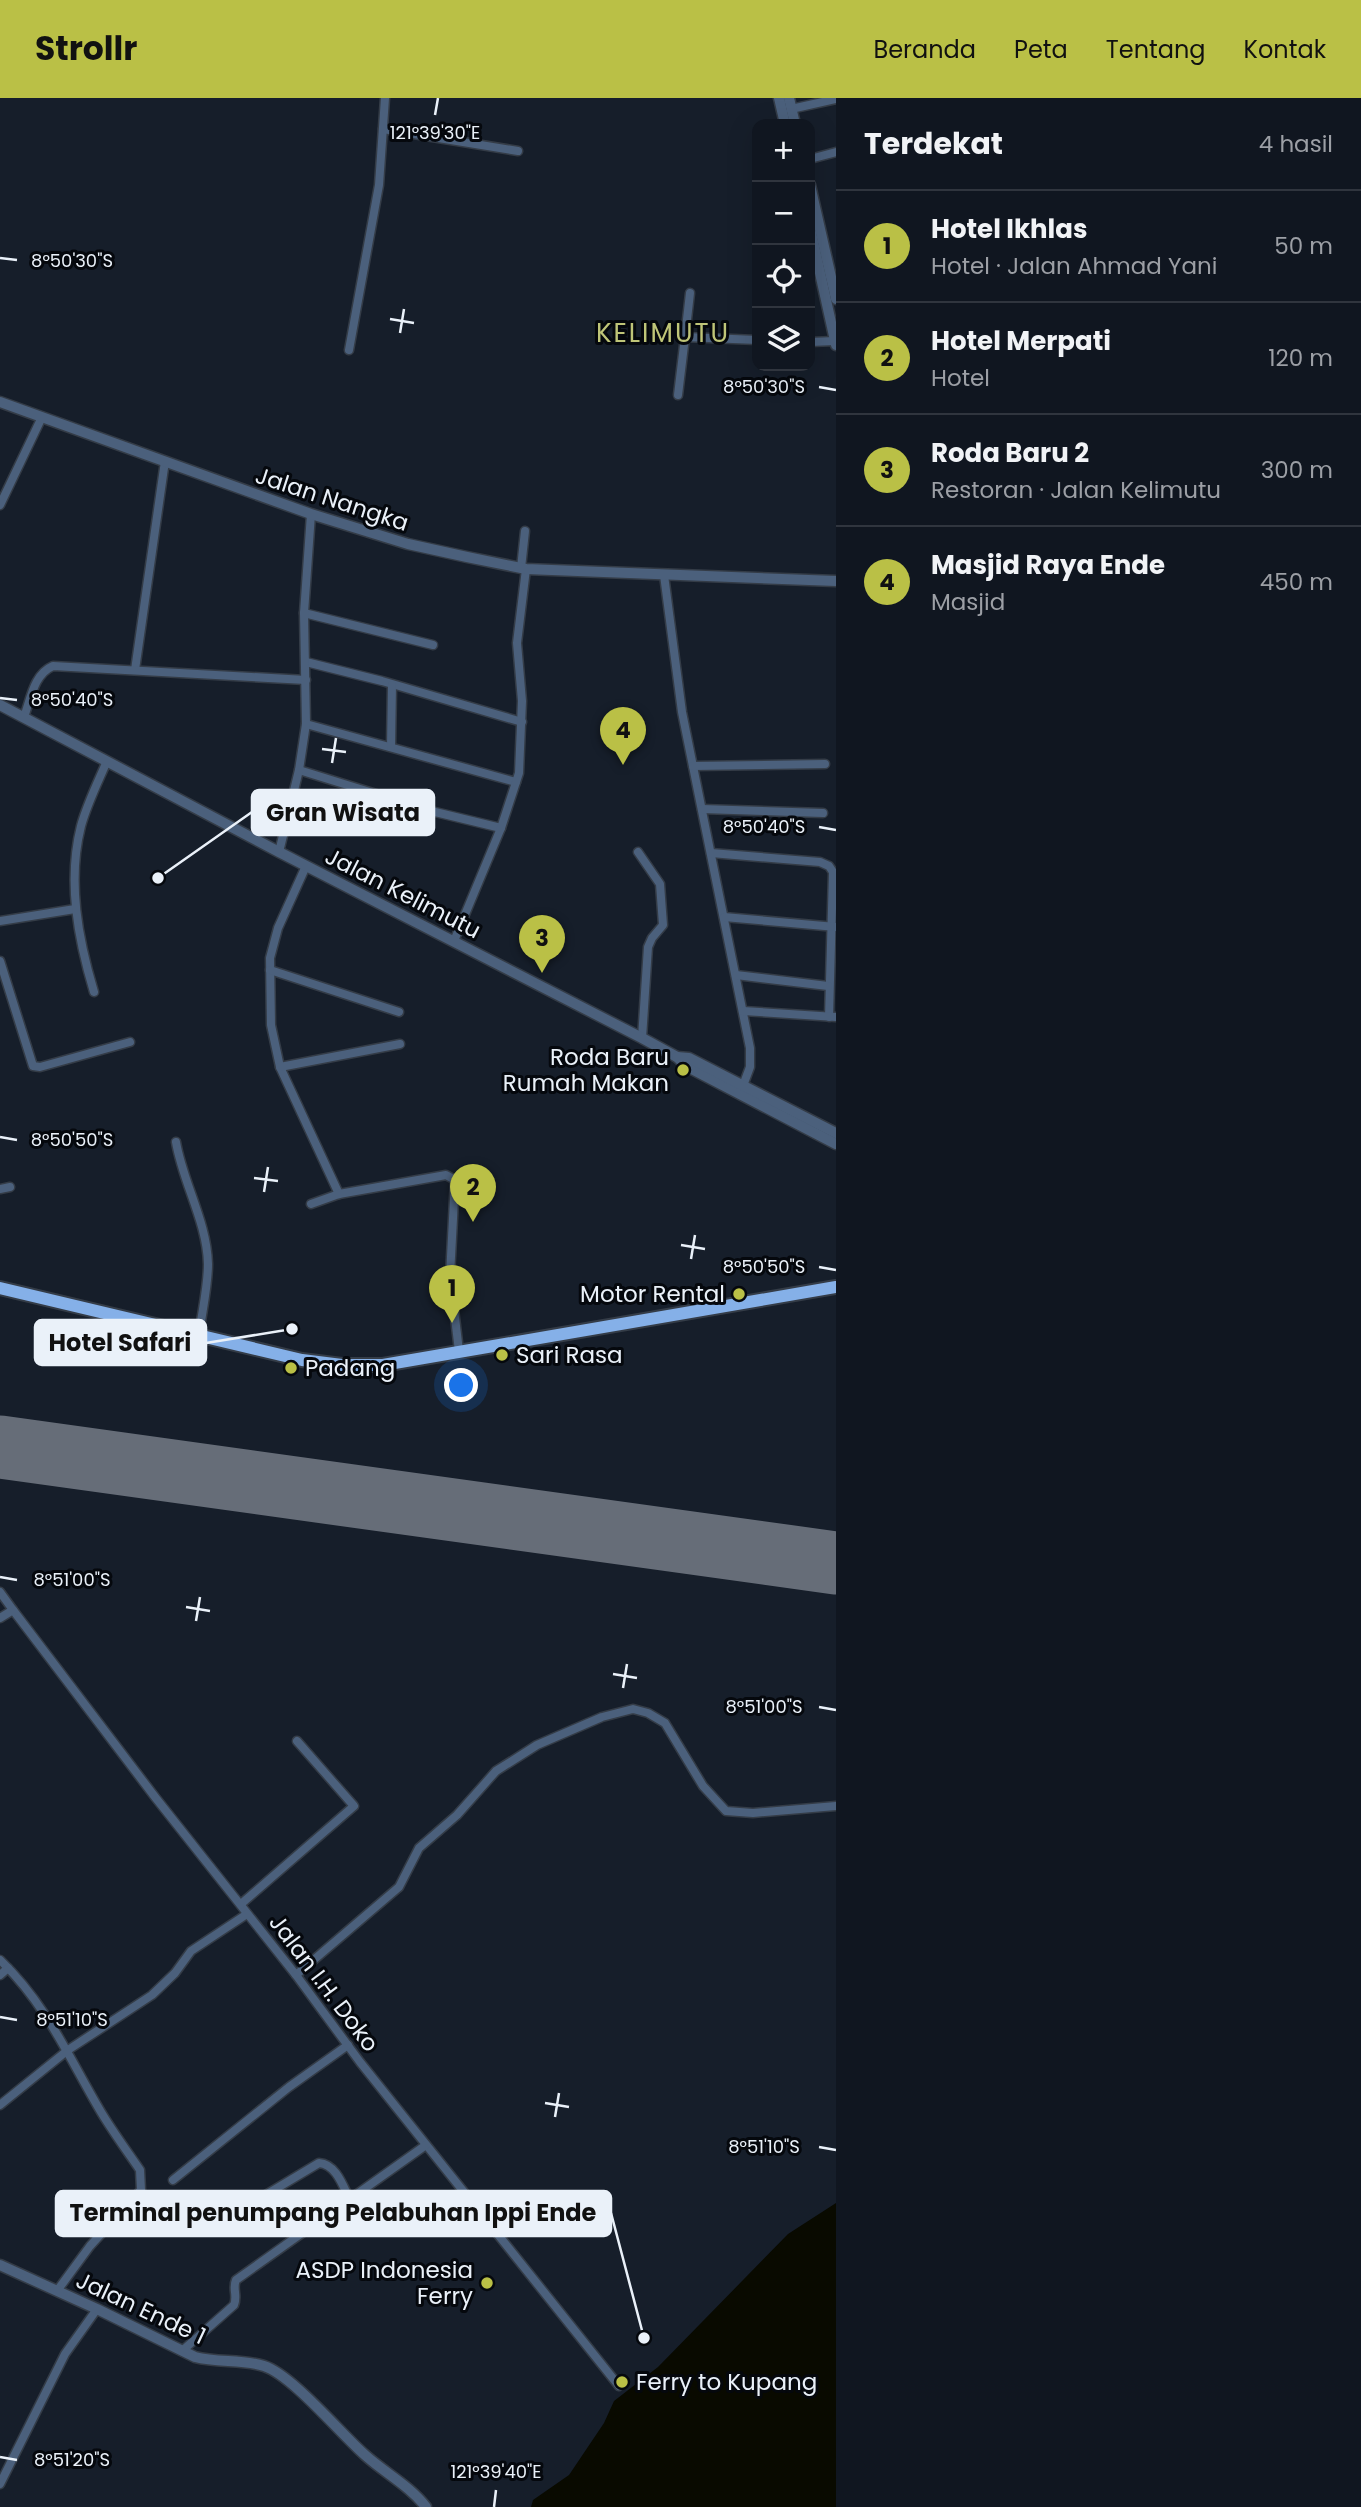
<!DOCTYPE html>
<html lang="id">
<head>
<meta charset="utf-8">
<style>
  body { margin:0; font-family:Poppins,sans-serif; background:#191f29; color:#f1f3f6 }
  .controls { position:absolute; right:21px; top:21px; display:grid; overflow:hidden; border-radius:14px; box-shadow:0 7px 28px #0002 }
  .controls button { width:63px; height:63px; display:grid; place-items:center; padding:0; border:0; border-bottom:2px solid #30353e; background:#101620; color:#f1f3f6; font:35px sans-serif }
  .you { position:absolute; left:462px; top:1288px; width:24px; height:24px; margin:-18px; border:5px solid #fff; border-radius:50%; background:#1a73e8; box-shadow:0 0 0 10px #1a73e833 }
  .badge { display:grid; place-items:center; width:46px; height:46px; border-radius:50%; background:#bac046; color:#111; font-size:23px; font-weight:700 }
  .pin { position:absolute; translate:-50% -58px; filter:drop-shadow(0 2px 4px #0008) }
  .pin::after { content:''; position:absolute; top:37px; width:24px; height:21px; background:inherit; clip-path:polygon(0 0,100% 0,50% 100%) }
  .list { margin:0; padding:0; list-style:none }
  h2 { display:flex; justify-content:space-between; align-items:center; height:91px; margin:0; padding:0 28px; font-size:30px }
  h2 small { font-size:23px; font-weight:400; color:#9c9fa5 }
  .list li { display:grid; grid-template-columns:46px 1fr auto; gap:21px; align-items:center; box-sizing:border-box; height:112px; padding:0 28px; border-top:2px solid #30353e }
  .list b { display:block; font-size:26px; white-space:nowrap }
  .list p { margin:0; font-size:23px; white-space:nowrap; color:#9c9fa5 }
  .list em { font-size:23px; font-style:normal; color:#9c9fa5 }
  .icon { flex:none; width:38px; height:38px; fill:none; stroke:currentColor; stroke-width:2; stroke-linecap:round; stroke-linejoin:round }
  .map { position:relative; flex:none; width:836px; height:2409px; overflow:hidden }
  header { display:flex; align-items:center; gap:42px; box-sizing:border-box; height:98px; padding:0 35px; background:#bac046; color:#111 }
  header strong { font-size:33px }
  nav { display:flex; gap:38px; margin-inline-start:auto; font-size:24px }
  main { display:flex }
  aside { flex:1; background:#101620 }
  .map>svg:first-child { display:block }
  .water { fill:#090a00 }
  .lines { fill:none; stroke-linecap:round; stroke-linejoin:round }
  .runway { stroke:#666d78; stroke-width:63 }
  .minor-casing { stroke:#343c47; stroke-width:11 }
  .tertiary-casing { stroke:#343c47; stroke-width:13 }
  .trunk-casing { stroke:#343c47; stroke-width:16 }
  .minor { stroke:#4b607c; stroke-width:8 }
  .tertiary { stroke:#4b607c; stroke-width:10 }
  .trunk { stroke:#85b0e8; stroke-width:12 }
  .ticks { fill:none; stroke:#eaf1f9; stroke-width:2.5 }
  .poi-dot { fill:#bac046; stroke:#05080d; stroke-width:2.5 }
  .labels { text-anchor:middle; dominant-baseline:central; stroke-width:6; stroke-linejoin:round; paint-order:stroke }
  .street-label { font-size:23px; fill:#eaf1f9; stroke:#05080d }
  .poi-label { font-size:23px; fill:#eaf1f9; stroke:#05080d; text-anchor:end }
  .quarter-label { font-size:26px; letter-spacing:2px; fill:#bfc578; stroke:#05080d }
  .ticks-label { font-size:18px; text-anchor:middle; fill:#eaf1f9; stroke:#05080d; stroke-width:6; stroke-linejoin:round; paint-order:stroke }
  .leader { fill:none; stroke:#eaf1f9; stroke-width:2.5 }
  .callout-dot { fill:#eaf1f9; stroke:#05080d; stroke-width:2.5 }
  .callout { fill:#eaf1f9; stroke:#eaf1f9; stroke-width:2.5 }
  .callout-label { font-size:24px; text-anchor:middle; font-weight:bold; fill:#111 }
</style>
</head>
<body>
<header>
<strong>Strollr</strong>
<nav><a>Beranda</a><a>Peta</a><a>Tentang</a><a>Kontak</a></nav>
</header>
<main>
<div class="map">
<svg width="836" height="2409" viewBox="0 0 836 2409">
  <rect width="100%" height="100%" fill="#161e2a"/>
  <!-- water -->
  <path class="water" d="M836 2105V2409H531L533 2402 569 2377 604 2325 614 2303 658 2269 788 2136Z"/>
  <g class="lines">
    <!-- runway -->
    <path class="runway" d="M0 1349 836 1465"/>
    <!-- minor casing -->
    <g class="minor-casing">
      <g id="minor">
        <path d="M791 11 836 1"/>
        <path d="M383 31 518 53"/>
        <path d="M810 61 836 54"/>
        <path d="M685 239 690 195"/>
        <path d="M810 244 835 243"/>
        <path d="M349 252 379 87 385 0"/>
        <path d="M678 297 685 239 757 242"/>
        <path d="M0 407 42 319"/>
        <path d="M521 470 525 433"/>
        <path d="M664 477 682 614 750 950V969L741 993"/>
        <path d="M304 515 433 547"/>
        <path d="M306 564 382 583 522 624"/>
        <path d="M135 572 165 363"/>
        <path d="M24 619C31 600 34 576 53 568L306 582"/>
        <path d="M306 626 516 684"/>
        <path d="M391 649 392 587"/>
        <path d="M693 668 825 666"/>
        <path d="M299 672 431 713 501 730"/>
        <path d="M702 711 823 715"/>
        <path d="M279 754 299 672 306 626 304 515 311 416"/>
        <path d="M638 754 660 786 663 827 652 840 648 849 642 940"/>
        <path d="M711 755 820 764 829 768 833 774 829 919"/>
        <path d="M306 768 278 830 270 860 271 927 280 969 339 1096"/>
        <path d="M724 819 836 829"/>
        <path d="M0 823 75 811"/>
        <path d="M454 843 501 730 519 675 522 603 517 545 526 471"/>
        <path d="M0 863 33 968 40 969 130 944"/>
        <path d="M270 872 399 914"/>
        <path d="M736 877 828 888"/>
        <path d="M94 894C78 841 67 783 81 728 87 706 98 684 107 663"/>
        <path d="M743 913 836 919"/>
        <path d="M280 969 400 946"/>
        <path d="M176 1044C183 1085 207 1124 208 1166 208 1189 202 1213 199 1237"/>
        <path d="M0 1091 10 1089"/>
        <path d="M311 1106 339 1096 446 1077 455 1082 450 1178 459 1253"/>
        <path d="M0 1494 13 1512"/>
        <path d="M0 1520 13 1512 155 1699 296 1877 360 1964 619 2288"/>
        <path d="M241 1806 354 1708 297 1643"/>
        <path d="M0 1862C47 1907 69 1960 101 2014 113 2034 127 2053 140 2072L141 2092 90 2148 57 2193"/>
        <path d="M0 1877 8 1870"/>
        <path d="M296 1877 399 1789 419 1750 457 1717 496 1673 537 1647 602 1619 633 1611 648 1615 665 1625 703 1688 726 1713 753 1715 836 1708"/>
        <path d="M0 2007 68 1952 152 1897 175 1875 191 1853 247 1816"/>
        <path d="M173 2082 289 1989 348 1947"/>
        <path d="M222 2123 319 2065C336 2066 343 2088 350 2102"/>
        <path d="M182 2253 234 2207C238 2198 232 2190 236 2182L426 2047"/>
        <path d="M0 2386 65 2256 97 2211"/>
      </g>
    </g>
    <!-- tertiary casing -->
    <g class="tertiary-casing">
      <g id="tertiary">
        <path d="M779 0 785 26"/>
        <path d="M789 0 795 26"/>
        <path d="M810 87 836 201"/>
        <path d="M810 130 836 247"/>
        <path d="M0 304 311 416 408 446 467 459 526 471 836 483"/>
        <path d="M0 607 279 754 642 940 677 959 686 968 836 1046"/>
        <path d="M677 959 689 960 836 1035"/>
        <path d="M0 2167 97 2211 195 2259C218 2265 242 2261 264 2268 292 2277 340 2335 365 2357 385 2375 410 2388 426 2409"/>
      </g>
    </g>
    <!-- trunk casing -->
    <g class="trunk-casing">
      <path id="trunk" d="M0 1190 302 1262 342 1267H383L836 1189"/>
    </g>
    <!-- minor -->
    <use href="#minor" class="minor"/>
    <!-- tertiary -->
    <use href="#tertiary" class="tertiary"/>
    <!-- trunk -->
    <use href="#trunk" class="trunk"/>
  </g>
  <!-- ticks -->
  <path class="ticks" d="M435 17 438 0M0 160 17 162M390 221 414 225M400 235 404 211M819 289 836 292M0 600 17 602M322 651 346 654M332 665 336 640M819 729 836 732M0 1039 17 1042M254 1080 278 1083M264 1094 268 1069M681 1147 705 1151M691 1161 695 1137M819 1169 836 1172M0 1479 17 1482M186 1509 210 1513M196 1523 200 1499M613 1576 637 1580M623 1590 627 1566M819 1609 836 1612M0 1919 17 1922M545 2005 569 2009M555 2019 559 1995M819 2049 836 2052M0 2359 17 2362M494 2409 496 2392"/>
  <!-- markers -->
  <g class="poi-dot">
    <circle cx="683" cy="972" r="7"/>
    <circle cx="739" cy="1196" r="7"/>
    <circle cx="502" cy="1257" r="7"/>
    <circle cx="291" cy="1270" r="7"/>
    <circle cx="487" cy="2185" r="7"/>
    <circle cx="622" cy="2284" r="7"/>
  </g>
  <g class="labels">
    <!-- street labels -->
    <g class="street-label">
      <text transform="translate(332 401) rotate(18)">Jalan Nangka</text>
      <text transform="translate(403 795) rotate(27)">Jalan Kelimutu</text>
      <text transform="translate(324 1885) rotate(53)">Jalan I.H. Doko</text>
      <text transform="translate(141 2210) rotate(25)">Jalan Ende 1</text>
    </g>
    <!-- poi labels -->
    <g class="poi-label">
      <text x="669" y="959">Roda Baru<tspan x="669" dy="26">Rumah Makan</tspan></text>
      <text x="725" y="1196">Motor Rental</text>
      <text x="516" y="1257" text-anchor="start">Sari Rasa</text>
      <text x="305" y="1270" text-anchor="start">Padang</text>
      <text x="473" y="2172">ASDP Indonesia<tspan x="473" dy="26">Ferry</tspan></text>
      <text x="636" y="2284" text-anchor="start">Ferry to Kupang</text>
    </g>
    <!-- quarter labels -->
    <g class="quarter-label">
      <text x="663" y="235">KELIMUTU</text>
    </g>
  </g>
  <g class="ticks-label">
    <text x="435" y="41">121°39'30"E</text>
    <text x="72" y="169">8°50'30"S</text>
    <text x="764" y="295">8°50'30"S</text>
    <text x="72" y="608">8°50'40"S</text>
    <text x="764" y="735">8°50'40"S</text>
    <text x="72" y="1048">8°50'50"S</text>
    <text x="764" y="1175">8°50'50"S</text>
    <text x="72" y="1488">8°51'00"S</text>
    <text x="764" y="1615">8°51'00"S</text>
    <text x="72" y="1928">8°51'10"S</text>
    <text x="764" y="2055">8°51'10"S</text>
    <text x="72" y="2368">8°51'20"S</text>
    <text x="496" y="2380">121°39'40"E</text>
  </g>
  <!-- callouts -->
  <path class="leader" d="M158 780L252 714M292 1231L206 1245M644 2240L611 2115"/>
  <g class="callout-dot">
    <circle cx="158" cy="780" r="7"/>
    <circle cx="292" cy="1231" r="7"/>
    <circle cx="644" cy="2240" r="7"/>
  </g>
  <g class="callout">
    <rect x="252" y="692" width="182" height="45" rx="7"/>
    <rect x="35" y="1222" width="171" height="45" rx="7"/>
    <rect x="56" y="2093" width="555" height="45" rx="7"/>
  </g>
  <g class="callout-label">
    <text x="343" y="723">Gran Wisata</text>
    <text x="120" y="1253">Hotel Safari</text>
    <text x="333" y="2123">Terminal penumpang Pelabuhan Ippi Ende</text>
  </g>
</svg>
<div class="controls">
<button>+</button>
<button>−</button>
<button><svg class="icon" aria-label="locate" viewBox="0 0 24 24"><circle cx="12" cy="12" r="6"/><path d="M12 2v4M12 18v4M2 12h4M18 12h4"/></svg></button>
<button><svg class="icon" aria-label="layers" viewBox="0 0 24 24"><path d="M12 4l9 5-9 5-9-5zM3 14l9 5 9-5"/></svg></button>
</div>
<div class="you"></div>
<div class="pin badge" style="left:452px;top:1225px">1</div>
<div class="pin badge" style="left:473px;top:1124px">2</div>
<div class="pin badge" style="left:542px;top:875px">3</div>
<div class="pin badge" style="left:623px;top:667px">4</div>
</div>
<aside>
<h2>Terdekat<small>4 hasil</small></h2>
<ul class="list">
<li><span class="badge">1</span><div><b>Hotel Ikhlas</b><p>Hotel · Jalan Ahmad Yani</p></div><em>50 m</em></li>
<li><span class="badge">2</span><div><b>Hotel Merpati</b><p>Hotel</p></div><em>120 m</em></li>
<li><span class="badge">3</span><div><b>Roda Baru 2</b><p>Restoran · Jalan Kelimutu</p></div><em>300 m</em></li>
<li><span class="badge">4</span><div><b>Masjid Raya Ende</b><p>Masjid</p></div><em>450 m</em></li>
</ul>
</aside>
</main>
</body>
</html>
